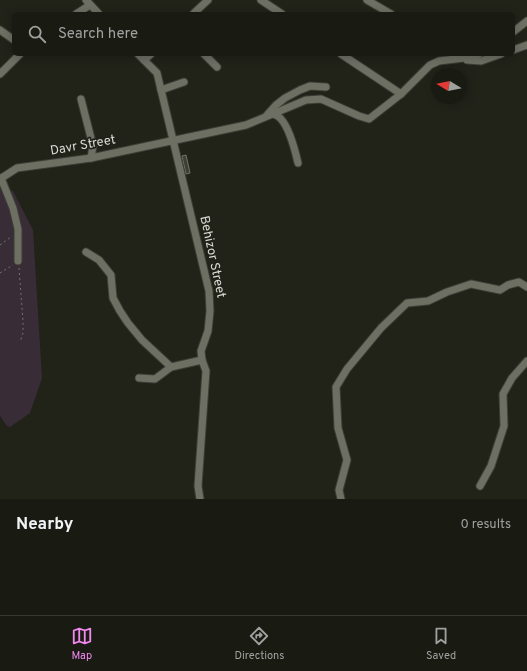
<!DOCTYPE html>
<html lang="en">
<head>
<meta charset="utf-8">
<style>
  body { margin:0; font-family:Overpass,sans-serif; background:#262720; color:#f1f3f6 }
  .compass { position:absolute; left:431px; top:68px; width:36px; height:36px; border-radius:50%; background:#191a12; box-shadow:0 2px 10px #0003; rotate:280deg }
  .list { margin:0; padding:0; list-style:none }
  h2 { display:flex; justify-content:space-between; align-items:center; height:52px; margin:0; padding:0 16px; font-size:17px }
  h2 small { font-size:13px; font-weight:400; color:#9fa19f }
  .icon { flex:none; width:22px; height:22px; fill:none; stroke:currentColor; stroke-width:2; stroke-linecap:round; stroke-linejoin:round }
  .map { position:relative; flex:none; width:527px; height:499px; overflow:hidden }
  .search { position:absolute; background:#191a12; box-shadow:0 2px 10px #0003; left:12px; right:12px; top:12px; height:44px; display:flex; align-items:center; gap:10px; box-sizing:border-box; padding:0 14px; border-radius:6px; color:#9fa19f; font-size:15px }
  .sheet { height:116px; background:#191a12 }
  nav { display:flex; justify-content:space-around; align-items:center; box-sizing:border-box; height:56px; border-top:1px solid #373832; background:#191a12; font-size:11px; color:#9fa19f }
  nav a { display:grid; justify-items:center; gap:2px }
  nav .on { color:#f489f1 }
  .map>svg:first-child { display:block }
  .green { fill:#382c37 }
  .building { fill:#3d3f34; stroke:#727468 }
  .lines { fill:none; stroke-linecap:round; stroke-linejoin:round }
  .minor-casing { stroke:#3d3e36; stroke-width:9 }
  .path { stroke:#74756c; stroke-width:1; stroke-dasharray:2 3; stroke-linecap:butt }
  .minor { stroke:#6d6f63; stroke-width:7 }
  .labels { text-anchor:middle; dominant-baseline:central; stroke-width:3.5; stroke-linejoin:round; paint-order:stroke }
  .street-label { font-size:13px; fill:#dadbd4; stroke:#212218 }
</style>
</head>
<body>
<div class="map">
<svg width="527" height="499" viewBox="0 0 527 499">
  <rect width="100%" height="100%" fill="#212218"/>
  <!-- green -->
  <path class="green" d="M0 187 13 191 33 230 42 378 30 413 10 427 7 426 0 416Z"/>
  <!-- building -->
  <path class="building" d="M186 155 190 173 186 174 182 156Z"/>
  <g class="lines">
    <!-- minor casing -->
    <g class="minor-casing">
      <g id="minor">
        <path d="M86 0 99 14"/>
        <path d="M261 0 282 14"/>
        <path d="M367 0 391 14"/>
        <path d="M76 14 90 5"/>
        <path d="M193 14 208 0"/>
        <path d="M0 30 14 40"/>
        <path d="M513 32 527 21"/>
        <path d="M513 50 527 45"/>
        <path d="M138 54 157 73 209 291 210 311 208 331 201 351 202 360 206 371 198 486 200 499"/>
        <path d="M204 54 217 67"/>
        <path d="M341 54 401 94"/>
        <path d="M144 60 151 54"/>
        <path d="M467 60 481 61 501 54"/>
        <path d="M0 74 20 54"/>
        <path d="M161 90 184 82"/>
        <path d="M81 99 93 146 91 158"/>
        <path d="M273 114C276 115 279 116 281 119 290 129 295 150 298 163"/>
        <path d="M267 115 276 105 285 98 300 90 310 86 326 87"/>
        <path d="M1 178 13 208 18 229V261"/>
        <path d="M0 179 17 168 91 158 246 125 306 100 321 99 359 116 369 119 401 94 430 65 439 61 472 57 479 54"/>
        <path d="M86 252 99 260 111 275 113 298 120 311 128 323 142 340 171 367"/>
        <path d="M139 378 155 379 171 367 202 360"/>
        <path d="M480 486 491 466 504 426 503 394 512 378 527 361"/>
        <path d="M341 499 339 490 347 460 338 428 336 387 347 369 381 328 407 303 428 301 447 292 471 284 500 290 508 285 519 282 527 287"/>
      </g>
    </g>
    <!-- path -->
    <g class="path">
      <path d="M0 245 11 237"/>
      <path d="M19 268 23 321V333L20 342"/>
      <path d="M0 273 13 265"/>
    </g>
    <!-- minor -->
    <use href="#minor" class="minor"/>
  </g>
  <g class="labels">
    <!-- street labels -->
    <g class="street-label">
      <text transform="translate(83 146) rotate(-10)">Davr Street</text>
      <text transform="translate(212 257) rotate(78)">Behizor Street</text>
    </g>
  </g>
</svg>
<svg class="compass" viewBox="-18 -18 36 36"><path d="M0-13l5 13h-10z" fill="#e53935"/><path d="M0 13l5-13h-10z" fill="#9fa19f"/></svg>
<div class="search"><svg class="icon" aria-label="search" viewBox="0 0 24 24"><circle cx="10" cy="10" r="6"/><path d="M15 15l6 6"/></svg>Search here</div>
</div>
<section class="sheet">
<h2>Nearby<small>0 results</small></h2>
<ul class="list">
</ul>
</section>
<nav>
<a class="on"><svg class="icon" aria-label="map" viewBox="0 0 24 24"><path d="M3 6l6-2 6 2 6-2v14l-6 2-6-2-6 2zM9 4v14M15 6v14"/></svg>Map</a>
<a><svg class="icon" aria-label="directions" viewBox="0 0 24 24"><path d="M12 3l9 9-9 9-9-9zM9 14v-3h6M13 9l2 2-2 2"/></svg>Directions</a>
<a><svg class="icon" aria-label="saved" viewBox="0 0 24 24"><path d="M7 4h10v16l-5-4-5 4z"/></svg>Saved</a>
</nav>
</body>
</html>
